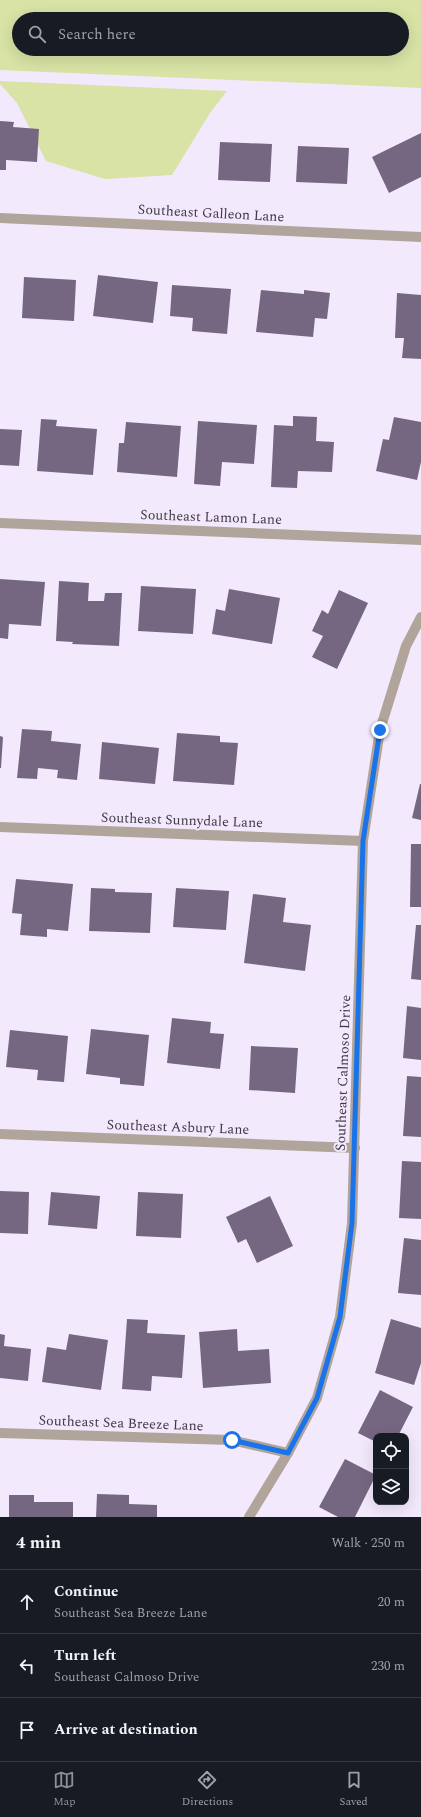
<!DOCTYPE html>
<html lang="en">
<head>
<meta charset="utf-8">
<style>
  body { margin:0; font-family:Spectral,serif; background:#20242c; color:#f1f3f6 }
  .controls { position:absolute; right:12px; bottom:12px; display:grid; overflow:hidden; border-radius:8px; box-shadow:0 4px 16px #0002 }
  .controls button { width:36px; height:36px; display:grid; place-items:center; padding:0; border:0; border-bottom:1px solid #363941; background:#171b24; color:#f1f3f6; font:20px sans-serif }
  .stop { position:absolute; width:12px; height:12px; margin:-9px; border:3px solid #1a73e8; border-radius:50%; background:#fff }
  .stop.end { background:#1a73e8; border-color:#fff; box-shadow:0 1px 4px #0008 }
  .list { margin:0; padding:0; list-style:none }
  h2 { display:flex; justify-content:space-between; align-items:center; height:52px; margin:0; padding:0 16px; font-size:17px }
  h2 small { font-size:13px; font-weight:400; color:#9ea1a6 }
  .list li { display:grid; grid-template-columns:26px 1fr auto; gap:12px; align-items:center; box-sizing:border-box; height:64px; padding:0 16px; border-top:1px solid #363941 }
  .list b { display:block; font-size:15px; white-space:nowrap }
  .list p { margin:0; font-size:13px; white-space:nowrap; color:#9ea1a6 }
  .list em { font-size:13px; font-style:normal; color:#9ea1a6 }
  .icon { flex:none; width:22px; height:22px; fill:none; stroke:currentColor; stroke-width:2; stroke-linecap:round; stroke-linejoin:round }
  .map { position:relative; flex:none; width:421px; height:1517px; overflow:hidden }
  .search { position:absolute; background:#171b24; box-shadow:0 4px 16px #0002; left:12px; right:12px; top:12px; height:44px; display:flex; align-items:center; gap:10px; box-sizing:border-box; padding:0 14px; border-radius:22px; color:#9ea1a6; font-size:15px }
  .sheet { height:244px; background:#171b24 }
  nav { display:flex; justify-content:space-around; align-items:center; box-sizing:border-box; height:56px; border-top:1px solid #363941; background:#171b24; font-size:11px; color:#9ea1a6 }
  nav a { display:grid; justify-items:center; gap:2px }
  nav .on { color:#8c9099 }
  .map>svg:first-child { display:block }
  .green { fill:#d8e3a5; fill-rule:evenodd }
  .building { fill:#756781 }
  .lines { fill:none; stroke-linecap:round; stroke-linejoin:round }
  .street { stroke:#b0a49b; stroke-width:10 }
  .route { stroke:#1a73e8; stroke-width:5 }
  .labels { text-anchor:middle; dominant-baseline:central; stroke-width:4; stroke-linejoin:round; paint-order:stroke }
  .street-label { font-size:14px; fill:#403945; stroke:#f3e9fc }
</style>
</head>
<body>
<div class="map">
<svg width="421" height="1517" viewBox="0 0 421 1517">
  <rect width="100%" height="100%" fill="#f3e9fc"/>
  <!-- green -->
  <g class="green">
    <path d="M0 0H421V88L0 70ZM19 19H402V49H19Z"/>
    <path d="M0 81 227 91 210 113 172 175 105 179 46 161 17 103 0 84Z"/>
  </g>
  <!-- building -->
  <g class="building">
    <path d="M0 121 14 122 13 127 39 129 37 162 6 160V170H0Z"/>
    <path d="M421 133V177L389 193 372 157Z"/>
    <path d="M220 142 272 144 270 182 218 180Z"/>
    <path d="M298 146 349 148 347 184 296 182Z"/>
    <path d="M98 275 158 282 153 323 93 316Z"/>
    <path d="M24 277 76 280 74 321 22 318Z"/>
    <path d="M172 285 231 289 227 334 192 331 193 318 170 316Z"/>
    <path d="M261 290 304 294V290L330 293 327 319 315 318 313 337 256 332Z"/>
    <path d="M397 293 421 295V359L402 358 404 338H395Z"/>
    <path d="M293 416 317 417 316 441 334 442 332 472 298 471 297 488 271 487 274 425 293 426Z"/>
    <path d="M394 417 421 422V462L417 480 376 471 383 439 389 440Z"/>
    <path d="M41 419 57 420 56 426 97 429 93 475 37 471Z"/>
    <path d="M198 421 257 425 254 464 222 462 220 486 194 484Z"/>
    <path d="M126 422 181 426 177 477 117 472 119 443H124Z"/>
    <path d="M0 429 22 430 19 466 0 465Z"/>
    <path d="M0 579 45 582 41 626 9 624 8 639 0 638Z"/>
    <path d="M59 581 89 583 88 601H104L105 593H122L119 646 72 644 73 642 56 641Z"/>
    <path d="M141 586 196 589 193 634 138 631Z"/>
    <path d="M229 589 280 598 272 644 212 634 216 609 225 611Z"/>
    <path d="M339 590 368 603 337 669 312 657 323 636 312 631 322 610 328 614Z"/>
    <path d="M22 729 52 731 51 741 81 744 77 780 57 778 58 770 38 768 37 779 17 778Z"/>
    <path d="M177 733 220 736V742L238 743 234 785 173 781Z"/>
    <path d="M0 736 3 737 1 768H0Z"/>
    <path d="M102 742 159 748 155 784 99 779Z"/>
    <path d="M420 784H421V820L412 818Z"/>
    <path d="M411 844H421V907H410Z"/>
    <path d="M16 879 73 884 68 931 47 929V937L20 935 22 914 12 913Z"/>
    <path d="M91 888 115 889V892L152 893 150 933 89 931Z"/>
    <path d="M176 888 229 891 226 930 173 927Z"/>
    <path d="M253 894 286 898 283 922 311 925 305 971 244 963Z"/>
    <path d="M416 925H421V980L411 979Z"/>
    <path d="M407 1006 421 1008V1060L403 1058Z"/>
    <path d="M172 1018 211 1022 210 1033 224 1034 220 1069 167 1063Z"/>
    <path d="M91 1029 149 1035 144 1086 120 1084V1078L86 1074Z"/>
    <path d="M10 1030 68 1036 64 1082 37 1080 38 1070 6 1067Z"/>
    <path d="M251 1046 298 1048 295 1093 249 1090Z"/>
    <path d="M407 1076 421 1077V1137L403 1136Z"/>
    <path d="M402 1161 421 1162V1219L399 1218Z"/>
    <path d="M0 1191 29 1192 28 1234 0 1233Z"/>
    <path d="M51 1192 100 1196 97 1229 48 1225Z"/>
    <path d="M138 1192 183 1194 181 1238 136 1236Z"/>
    <path d="M270 1196 293 1246 257 1263 246 1239 238 1243 226 1217Z"/>
    <path d="M404 1238 421 1240V1295L398 1293Z"/>
    <path d="M127 1319 148 1320 147 1333 185 1335 182 1378 152 1376 151 1391 122 1389Z"/>
    <path d="M391 1319 421 1328V1363L414 1385 375 1373Z"/>
    <path d="M237 1329 238 1351 269 1349 271 1383 203 1388 199 1332Z"/>
    <path d="M0 1334 5 1335 4 1346 31 1349 28 1381 0 1378Z"/>
    <path d="M69 1334 108 1340 101 1390 42 1382 47 1347 66 1350Z"/>
    <path d="M380 1390 413 1407 398 1436H376V1442L358 1433Z"/>
    <path d="M345 1459 376 1475 355 1517H338L319 1507Z"/>
    <path d="M97 1494 129 1495V1504L157 1505V1517H96Z"/>
    <path d="M9 1495H34V1502H73V1517H9Z"/>
  </g>
  <g class="lines">
    <!-- street -->
    <g class="street">
      <path d="M0 218 421 237"/>
      <path d="M0 523 421 540"/>
      <path d="M0 827 363 841"/>
      <path d="M0 1134 355 1148"/>
      <path d="M0 1433 231 1440 288 1453"/>
      <path d="M249 1517 288 1453 317 1398 340 1317 352 1223 363 841 380 730 406 646 421 617"/>
    </g>
  </g>
  <g class="lines">
    <!-- route -->
    <path class="route" d="M232 1440 288 1453 317 1398 340 1317 352 1223 363 841 380 730"/>
  </g>
  <g class="labels">
    <!-- street labels -->
    <g class="street-label">
      <text transform="translate(211 213) rotate(3)">Southeast Galleon Lane</text>
      <text transform="translate(211 517) rotate(2)">Southeast Lamon Lane</text>
      <text transform="translate(182 820) rotate(2)">Southeast Sunnydale Lane</text>
      <text transform="translate(343 1073) rotate(-88)">Southeast Calmoso Drive</text>
      <text transform="translate(178 1127) rotate(2)">Southeast Asbury Lane</text>
      <text transform="translate(121 1423) rotate(2)">Southeast Sea Breeze Lane</text>
    </g>
  </g>
</svg>
<div class="controls">
<button><svg class="icon" aria-label="locate" viewBox="0 0 24 24"><circle cx="12" cy="12" r="6"/><path d="M12 2v4M12 18v4M2 12h4M18 12h4"/></svg></button>
<button><svg class="icon" aria-label="layers" viewBox="0 0 24 24"><path d="M12 4l9 5-9 5-9-5zM3 14l9 5 9-5"/></svg></button>
</div>
<div class="stop" style="left:232px;top:1440px"></div>
<div class="stop end" style="left:380px;top:730px"></div>
<div class="search"><svg class="icon" aria-label="search" viewBox="0 0 24 24"><circle cx="10" cy="10" r="6"/><path d="M15 15l6 6"/></svg>Search here</div>
</div>
<section class="sheet">
<h2>4 min<small>Walk · 250 m</small></h2>
<ul class="list">
<li><svg class="icon" aria-label="ahead" viewBox="0 0 24 24"><path d="M12 20V5M6 11l6-6 6 6"/></svg><div><b>Continue</b><p>Southeast Sea Breeze Lane</p></div><em>20 m</em></li>
<li><svg class="icon" aria-label="left" viewBox="0 0 24 24"><path d="M17 20v-9H6M10 6l-5 5 5 5"/></svg><div><b>Turn left</b><p>Southeast Calmoso Drive</p></div><em>230 m</em></li>
<li><svg class="icon" aria-label="arrive" viewBox="0 0 24 24"><path d="M6 21V4h12l-3 4 3 4H6"/></svg><div><b>Arrive at destination</b></div></li>
</ul>
</section>
<nav>
<a class="on"><svg class="icon" aria-label="map" viewBox="0 0 24 24"><path d="M3 6l6-2 6 2 6-2v14l-6 2-6-2-6 2zM9 4v14M15 6v14"/></svg>Map</a>
<a><svg class="icon" aria-label="directions" viewBox="0 0 24 24"><path d="M12 3l9 9-9 9-9-9zM9 14v-3h6M13 9l2 2-2 2"/></svg>Directions</a>
<a><svg class="icon" aria-label="saved" viewBox="0 0 24 24"><path d="M7 4h10v16l-5-4-5 4z"/></svg>Saved</a>
</nav>
</body>
</html>
